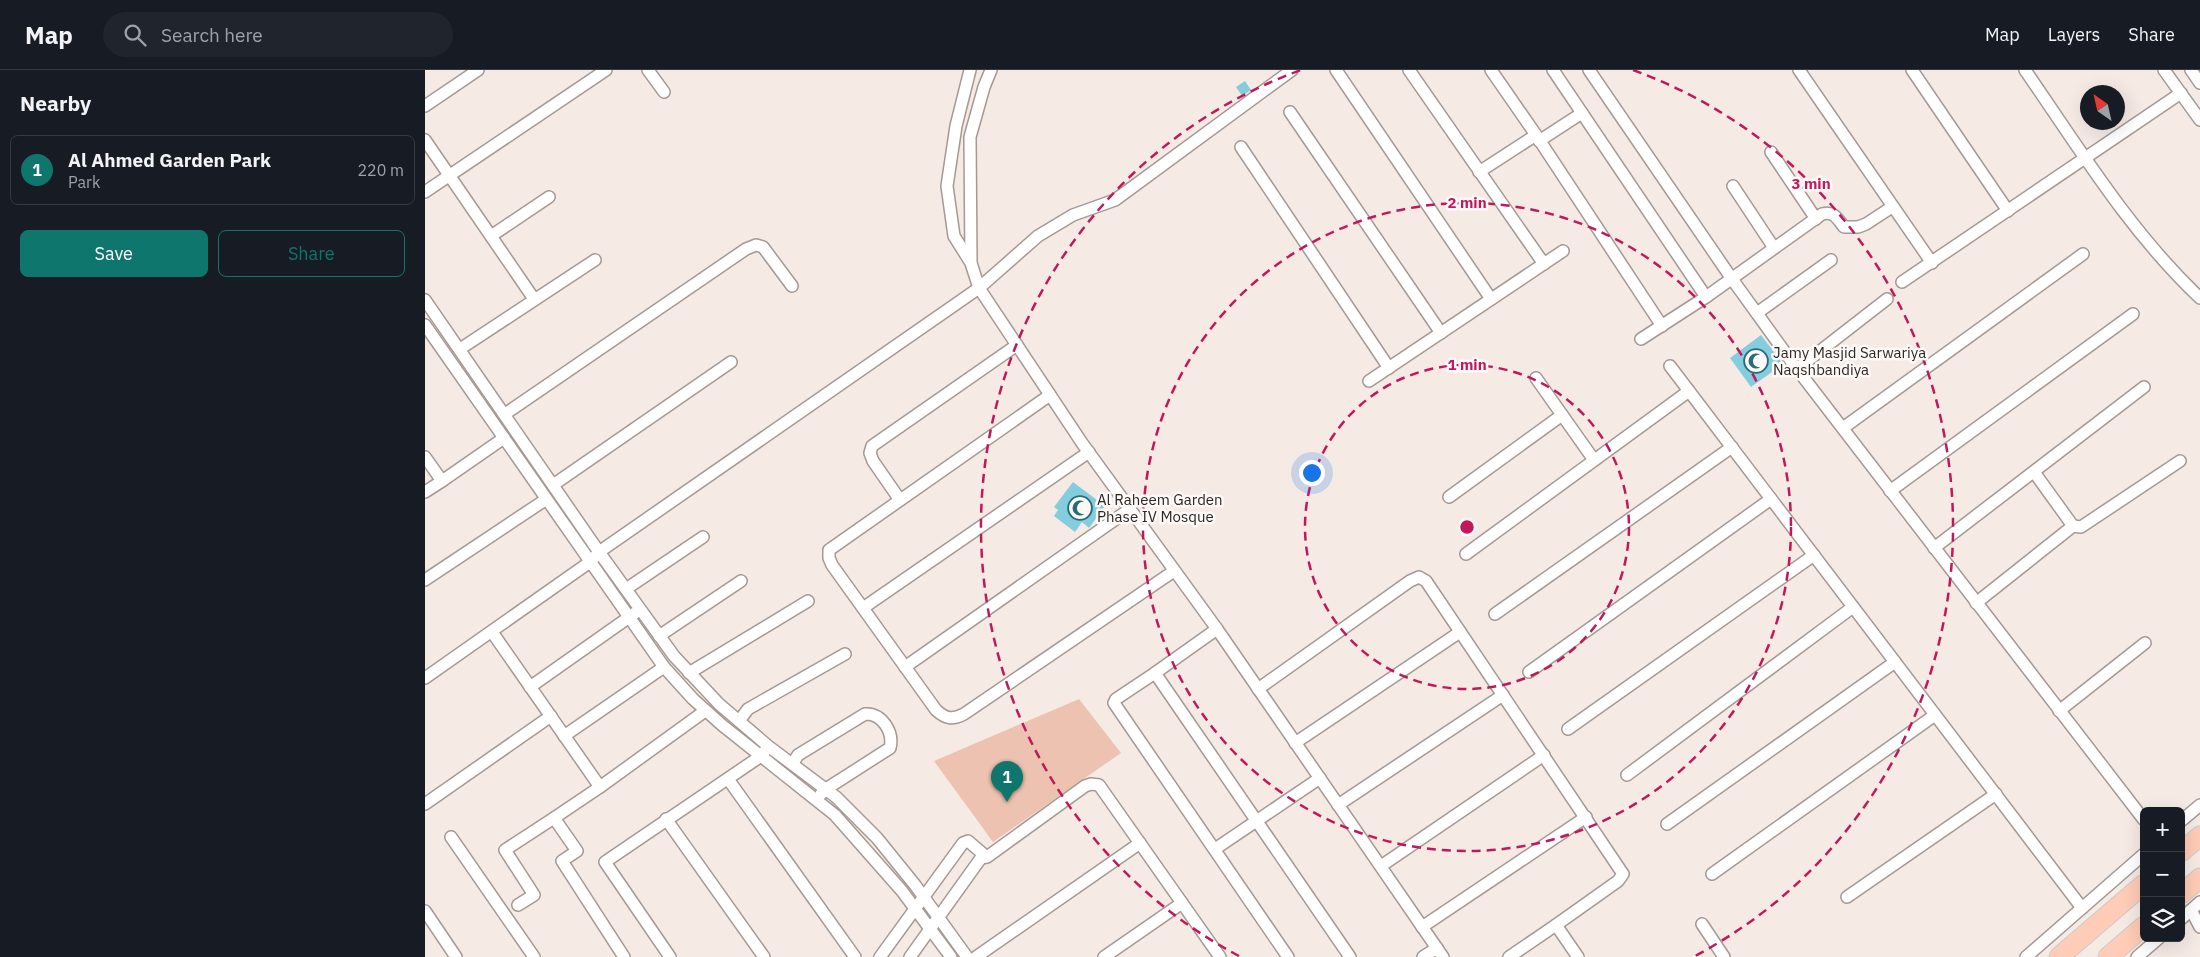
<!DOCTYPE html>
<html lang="en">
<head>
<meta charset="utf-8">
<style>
  body { margin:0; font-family:"IBM Plex Sans",sans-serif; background:#20242c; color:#f1f3f6 }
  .controls { position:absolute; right:15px; bottom:15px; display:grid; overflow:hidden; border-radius:8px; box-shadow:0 5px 20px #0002 }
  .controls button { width:45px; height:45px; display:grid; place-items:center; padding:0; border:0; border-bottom:1px solid #363941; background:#171b24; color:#f1f3f6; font:25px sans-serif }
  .compass { position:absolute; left:1655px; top:15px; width:45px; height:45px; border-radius:50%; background:#171b24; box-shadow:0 5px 20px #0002; rotate:326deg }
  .you { position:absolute; left:886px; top:402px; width:18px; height:18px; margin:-12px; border:4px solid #fff; border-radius:50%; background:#1a73e8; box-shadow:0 0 0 8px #1a73e833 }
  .badge { display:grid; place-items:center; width:32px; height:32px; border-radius:50%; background:#0f766e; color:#fff; font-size:16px; font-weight:700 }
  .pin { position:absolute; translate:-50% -41px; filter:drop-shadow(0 1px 2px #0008) }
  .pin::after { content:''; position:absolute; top:26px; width:18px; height:15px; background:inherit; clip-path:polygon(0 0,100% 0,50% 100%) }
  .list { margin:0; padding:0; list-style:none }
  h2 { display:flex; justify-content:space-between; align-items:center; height:65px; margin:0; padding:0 20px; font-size:21px }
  h2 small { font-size:16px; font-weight:400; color:#9ea1a6 }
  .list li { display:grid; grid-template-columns:32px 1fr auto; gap:15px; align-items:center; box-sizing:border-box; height:70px; margin:0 10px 10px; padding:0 10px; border:1px solid #363941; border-radius:8px }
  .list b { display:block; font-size:19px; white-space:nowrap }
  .list p { margin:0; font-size:16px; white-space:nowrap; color:#9ea1a6 }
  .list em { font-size:16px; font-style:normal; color:#9ea1a6 }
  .actions { display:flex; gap:10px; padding:15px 20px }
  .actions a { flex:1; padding:11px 0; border:1px solid #0f766e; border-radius:8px; text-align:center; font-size:18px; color:#0f766e }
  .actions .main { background:#0f766e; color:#fff }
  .icon { flex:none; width:28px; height:28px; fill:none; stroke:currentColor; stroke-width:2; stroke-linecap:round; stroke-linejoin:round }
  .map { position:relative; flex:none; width:1775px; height:887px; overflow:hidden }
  header { display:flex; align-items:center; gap:30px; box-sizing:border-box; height:70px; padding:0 25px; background:#171b24; border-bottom:1px solid #363941 }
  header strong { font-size:24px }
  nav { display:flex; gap:28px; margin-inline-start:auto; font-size:18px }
  .search { width:350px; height:45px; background:#20242c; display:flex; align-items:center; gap:12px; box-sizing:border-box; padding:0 18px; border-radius:28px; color:#9ea1a6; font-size:19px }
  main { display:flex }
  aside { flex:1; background:#171b24 }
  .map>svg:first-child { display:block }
  .green { fill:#eec2b0 }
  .building { fill:#84cddf }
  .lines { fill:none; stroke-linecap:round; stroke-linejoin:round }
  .minor-casing { stroke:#a49994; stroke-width:14 }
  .trunk-casing { stroke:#cccbca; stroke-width:21 }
  .minor { stroke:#fff; stroke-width:11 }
  .trunk { stroke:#feccb7; stroke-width:19 }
  .ring { fill:none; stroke:#c2185b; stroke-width:2.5; stroke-dasharray:9 6 }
  .labels { text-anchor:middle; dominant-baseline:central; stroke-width:5; stroke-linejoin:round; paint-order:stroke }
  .poi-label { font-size:15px; fill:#2a2624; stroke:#fef9f7; text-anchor:start }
  .centre { fill:#c2185b; stroke:#fef9f7; stroke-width:2.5 }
  .ring-label { font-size:15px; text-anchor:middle; font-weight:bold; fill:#c2185b; stroke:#fef9f7; stroke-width:5; stroke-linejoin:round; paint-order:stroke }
</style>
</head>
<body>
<header>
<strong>Map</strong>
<div class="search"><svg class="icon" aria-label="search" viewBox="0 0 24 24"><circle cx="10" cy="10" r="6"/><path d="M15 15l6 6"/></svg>Search here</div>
<nav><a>Map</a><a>Layers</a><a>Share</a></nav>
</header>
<main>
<aside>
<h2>Nearby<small></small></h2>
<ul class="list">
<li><span class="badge">1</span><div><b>Al Ahmed Garden Park</b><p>Park</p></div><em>220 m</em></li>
</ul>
<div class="actions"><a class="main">Save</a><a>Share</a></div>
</aside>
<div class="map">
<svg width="1775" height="887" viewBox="0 0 1775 887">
  <rect width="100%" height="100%" fill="#f6eae5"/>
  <!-- green -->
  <path class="green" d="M654 629 696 683 568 772 509 691Z"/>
  <!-- building -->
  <g class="building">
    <path d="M820 11 826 20 817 26 811 17Z"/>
    <path d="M1336 265 1358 294 1326 317 1305 288Z"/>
    <path d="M648 412 680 436 664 458 657 452 650 462 629 446 633 440 629 437Z"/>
  </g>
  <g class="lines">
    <!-- minor casing -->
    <g class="minor-casing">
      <g id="minor">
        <path d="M223 0 239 22"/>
        <path d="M545 0 531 56 522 116 529 166 546 193 554 218 657 373 792 559 1018 887"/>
        <path d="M911 0 1066 229"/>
        <path d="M984 0 1119 194"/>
        <path d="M1066 0 1111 65 1237 256"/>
        <path d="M1128 0 1281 227"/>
        <path d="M1164 0 1307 209 1372 299 1719 750"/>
        <path d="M1374 0 1507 193"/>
        <path d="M1487 0 1583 141"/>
        <path d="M1600 0C1654 78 1705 162 1775 228"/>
        <path d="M1739 0 1775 50"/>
        <path d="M1766 0 1775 13"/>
        <path d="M0 36 53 0"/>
        <path d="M865 42 1016 263"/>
        <path d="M0 70 109 229"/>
        <path d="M1114 71 1157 43"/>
        <path d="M816 77 964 298"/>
        <path d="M1346 82 1391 149"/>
        <path d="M1054 102 1111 65"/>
        <path d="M1308 116 1349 178"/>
        <path d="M0 122 181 0"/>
        <path d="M66 166 124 127"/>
        <path d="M546 191 545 67 559 17 566 0"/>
        <path d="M1477 212 1756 23"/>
        <path d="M0 230 174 482 249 586 294 634 343 676 411 727 452 768 490 815 542 887"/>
        <path d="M1332 243 1406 190"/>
        <path d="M0 255 239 597 268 629 297 655 410 745 477 821 526 887"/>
        <path d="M1216 269 1281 227 1397 144C1409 141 1412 148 1419 157H1433L1441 154 1467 137"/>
        <path d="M35 279 170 190"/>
        <path d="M1245 296 1657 838"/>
        <path d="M1372 299 1462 229"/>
        <path d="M1111 308 1169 390"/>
        <path d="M944 311 1138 181"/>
        <path d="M625 325 404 480V488L407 495 511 640C521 649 527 650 539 644L749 501"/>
        <path d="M80 344 321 179 331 175 338 177 367 216"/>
        <path d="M1418 358 1658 184"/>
        <path d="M0 387 17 411 79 368"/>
        <path d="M1609 402 1648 456"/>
        <path d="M128 415 306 292"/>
        <path d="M1465 421 1708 244"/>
        <path d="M0 422 17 411"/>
        <path d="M1024 427 1137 345"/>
        <path d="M475 430 448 391 445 383 447 376 592 275"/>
        <path d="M1509 478 1719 317"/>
        <path d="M1041 484 1264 321"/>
        <path d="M0 510 120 430"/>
        <path d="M201 519 278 467"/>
        <path d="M1551 533 1648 456 1656 457 1755 391"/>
        <path d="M438 538 664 382"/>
        <path d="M1070 544 1307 377"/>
        <path d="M792 559 730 603 925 887"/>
        <path d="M67 562 175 717 280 641"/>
        <path d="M234 566 316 511"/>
        <path d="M480 597 705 439"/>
        <path d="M1104 602 1346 429"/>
        <path d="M264 603 383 531"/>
        <path d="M730 603 691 629 689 633 863 887"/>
        <path d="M0 608 165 492 174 482 554 218 613 166 648 145 690 130 867 0"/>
        <path d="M105 617 210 543"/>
        <path d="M833 619 985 511 994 507 1001 511 1198 804 1193 811 1131 855"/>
        <path d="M1634 641 1720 573"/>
        <path d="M314 651 323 639 420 584"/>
        <path d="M1143 659 1389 485"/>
        <path d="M139 666 239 597"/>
        <path d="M870 673 1035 562"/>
        <path d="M368 693 373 685 440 644C457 643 469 662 465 678L401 719 396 724"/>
        <path d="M1202 705 1428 537"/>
        <path d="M303 709 430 887"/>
        <path d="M175 717 129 748 152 781 137 791 199 887"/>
        <path d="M0 734 126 646"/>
        <path d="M913 735 1078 625"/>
        <path d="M241 749 339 887"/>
        <path d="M1756 751 1775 735"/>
        <path d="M1242 754 1470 592"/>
        <path d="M26 767 109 887"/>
        <path d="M790 779 895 708"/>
        <path d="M556 788 562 787 660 716 666 714 674 715 795 887"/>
        <path d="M956 796 1119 685"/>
        <path d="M1287 804 1510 645"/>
        <path d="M1422 827 1571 724"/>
        <path d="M93 835 109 825 80 780 129 748"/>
        <path d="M1766 840 1775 857"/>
        <path d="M0 841 31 887"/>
        <path d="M1756 849 1775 832"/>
        <path d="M1277 854 1299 887"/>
        <path d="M997 857 1161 747"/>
        <path d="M245 887 180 792 336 686 340 681"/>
        <path d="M455 887 538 773 543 771 557 783 556 788 485 887"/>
        <path d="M551 887 715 773"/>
        <path d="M679 887 757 833"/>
        <path d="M998 887 1012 878"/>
        <path d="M1084 887 1131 855 1153 887"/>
        <path d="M1601 887 1719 784"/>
        <path d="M1712 887 1734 868"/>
      </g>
    </g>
    <!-- trunk casing -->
    <g class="trunk-casing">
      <g id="trunk">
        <path d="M1756 782 1775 766"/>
        <path d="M1756 824 1775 808"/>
        <path d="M1634 887 1719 814"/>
        <path d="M1683 887 1719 856"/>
      </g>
    </g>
    <!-- minor -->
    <use href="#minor" class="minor"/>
    <!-- trunk -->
    <use href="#trunk" class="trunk"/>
  </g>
  <!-- distance rings -->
  <g class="ring">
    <circle cx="1042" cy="457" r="162"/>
    <circle cx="1042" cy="457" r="324"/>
    <path d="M814 886A486 486 0 0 1 876 0M1208 0A486 486 0 0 1 1270 886"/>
  </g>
  <!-- icons -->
  <defs>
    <g id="mosque-ring" transform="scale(1.25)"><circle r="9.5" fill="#fef9f7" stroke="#266c7b" stroke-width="1.5"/><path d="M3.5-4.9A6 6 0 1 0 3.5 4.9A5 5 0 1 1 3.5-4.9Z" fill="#266c7b"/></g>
  </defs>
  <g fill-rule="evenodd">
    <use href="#mosque-ring" x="1331" y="291"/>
    <use href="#mosque-ring" x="655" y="438"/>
  </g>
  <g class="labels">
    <!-- poi labels -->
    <g class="poi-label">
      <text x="1348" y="282">Jamy Masjid Sarwariya<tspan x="1348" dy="17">Naqshbandiya</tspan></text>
      <text x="672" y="429">Al Raheem Garden<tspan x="672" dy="17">Phase IV Mosque</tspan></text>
    </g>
  </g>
  <circle cx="1042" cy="457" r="8" class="centre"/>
  <g class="ring-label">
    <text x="1386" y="119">3 min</text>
    <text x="1042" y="138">2 min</text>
    <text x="1042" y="300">1 min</text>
  </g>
</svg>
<div class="controls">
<button>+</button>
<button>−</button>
<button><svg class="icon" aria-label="layers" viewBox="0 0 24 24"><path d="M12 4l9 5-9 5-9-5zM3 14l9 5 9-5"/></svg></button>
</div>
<svg class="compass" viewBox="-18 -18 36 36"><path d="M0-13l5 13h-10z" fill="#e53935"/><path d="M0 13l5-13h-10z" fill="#9ea1a6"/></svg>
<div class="you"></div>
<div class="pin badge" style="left:582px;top:732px">1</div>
</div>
</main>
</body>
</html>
